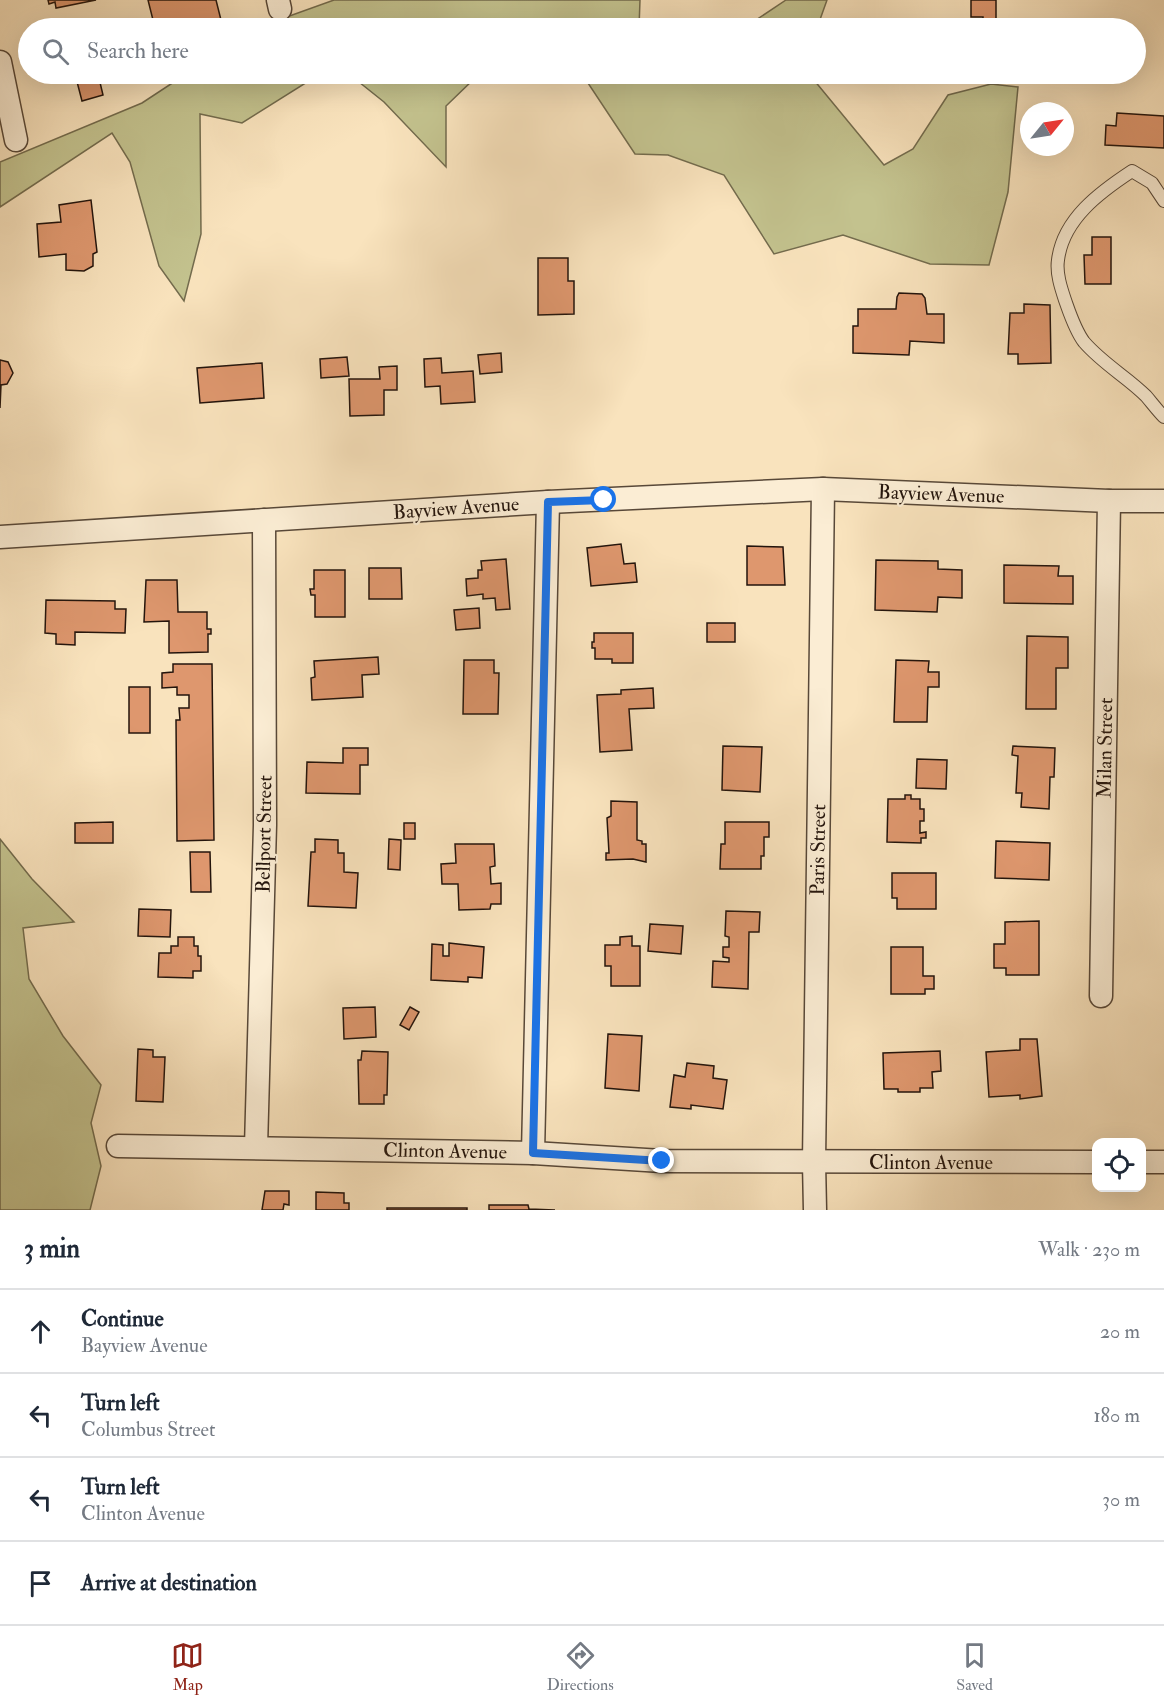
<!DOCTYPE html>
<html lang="en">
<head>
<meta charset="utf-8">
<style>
  body { margin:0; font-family:"IM FELL Double Pica",serif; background:#f2f2f3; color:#1f2937 }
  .controls { position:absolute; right:18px; bottom:18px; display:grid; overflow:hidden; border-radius:12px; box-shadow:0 6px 24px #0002 }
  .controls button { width:54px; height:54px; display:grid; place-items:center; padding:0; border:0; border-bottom:2px solid #e0e1e3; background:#fff; color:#1f2937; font:30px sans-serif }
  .compass { position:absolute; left:1020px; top:102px; width:54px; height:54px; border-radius:50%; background:#fff; box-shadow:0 6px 24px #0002; rotate:60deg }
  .stop { position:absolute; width:18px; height:18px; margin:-14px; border:4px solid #1a73e8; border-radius:50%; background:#fff }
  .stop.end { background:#1a73e8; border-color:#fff; box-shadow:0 2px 6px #0008 }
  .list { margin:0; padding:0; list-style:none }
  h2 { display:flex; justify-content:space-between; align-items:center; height:78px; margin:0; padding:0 24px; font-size:26px }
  h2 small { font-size:20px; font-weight:400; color:#747a83 }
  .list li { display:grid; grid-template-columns:39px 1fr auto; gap:18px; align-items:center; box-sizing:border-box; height:84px; padding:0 24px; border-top:2px solid #e0e1e3 }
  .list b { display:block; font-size:22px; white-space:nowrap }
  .list p { margin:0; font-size:20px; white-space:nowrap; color:#747a83 }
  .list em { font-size:20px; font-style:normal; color:#747a83 }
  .icon { flex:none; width:33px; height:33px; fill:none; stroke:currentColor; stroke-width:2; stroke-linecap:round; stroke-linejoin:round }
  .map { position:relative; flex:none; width:1164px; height:1210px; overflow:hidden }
  .search { position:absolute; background:#fff; box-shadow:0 6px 24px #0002; left:18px; right:18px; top:18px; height:66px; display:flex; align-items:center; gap:15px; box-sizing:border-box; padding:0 21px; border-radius:33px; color:#747a83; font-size:22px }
  .sheet { height:414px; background:#fff }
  nav { display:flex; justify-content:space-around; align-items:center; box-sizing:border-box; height:84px; border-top:2px solid #e0e1e3; background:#fff; font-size:16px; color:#747a83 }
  nav a { display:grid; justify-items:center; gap:3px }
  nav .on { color:#8f2418 }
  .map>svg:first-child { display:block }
  .green { fill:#c3c28e; stroke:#736b4d; stroke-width:1.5 }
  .building { fill:#de976e; stroke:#23140c; stroke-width:1.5 }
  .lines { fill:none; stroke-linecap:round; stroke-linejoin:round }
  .lane-casing { stroke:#584838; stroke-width:14 }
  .street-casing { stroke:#584838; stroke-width:25 }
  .lane { stroke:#fbedd4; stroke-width:12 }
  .street { stroke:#fbedd4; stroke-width:22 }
  .route { stroke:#1a73e8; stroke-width:8 }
  .labels { text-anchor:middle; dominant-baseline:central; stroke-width:4.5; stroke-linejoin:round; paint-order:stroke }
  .street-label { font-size:20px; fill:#23140c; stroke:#fbedd4 }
</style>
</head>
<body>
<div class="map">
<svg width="1164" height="1210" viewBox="0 0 1164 1210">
  <rect width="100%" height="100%" fill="#f9e3bd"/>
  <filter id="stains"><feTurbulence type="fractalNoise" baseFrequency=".00333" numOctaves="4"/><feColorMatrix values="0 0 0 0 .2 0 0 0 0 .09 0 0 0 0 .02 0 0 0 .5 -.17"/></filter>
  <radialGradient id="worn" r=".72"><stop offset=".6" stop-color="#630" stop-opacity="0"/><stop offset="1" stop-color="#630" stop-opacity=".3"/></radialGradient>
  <!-- green -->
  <g class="green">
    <path d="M334 0H640L639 28H256Z"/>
    <path d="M786 0H827L817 28H744Z"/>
    <path d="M186 74H320L242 123 200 114 201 234 184 301 159 266 130 162 112 133 0 207V162L142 103Z"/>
    <path d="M349 74H486L474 79 446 106V167L384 102Z"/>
    <path d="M582 74H809L884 165 913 149 948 95 991 84 1018 87 1008 192 989 265 930 264 843 235 774 254 724 175 668 155 635 154Z"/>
    <path d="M0 839 32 879 74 922 23 928 29 979 63 1036 101 1085 91 1123 101 1166 90 1210H0Z"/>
  </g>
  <!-- building -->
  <g class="building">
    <path d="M48 0H96L56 8 55 2 49 4Z"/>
    <path d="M148 0H216L221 20 194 28H185L183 22 155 28Z"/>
    <path d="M971 0H996V28H983V17H971Z"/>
    <path d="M75 74H98L103 95 82 101Z"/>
    <path d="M125 74H145V75L129 82Z"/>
    <path d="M1117 113 1164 116V148L1105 145 1106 125 1116 126Z"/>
    <path d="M91 200 97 252 93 254V266L84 271 66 270V254L39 257 37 224 61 222 59 205Z"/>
    <path d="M1092 237H1111V284H1085L1084 255H1092Z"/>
    <path d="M538 258H568V281H574V314L538 315Z"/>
    <path d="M899 293 922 294 925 298 927 314H944V343L910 341 909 355 853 353V326H858V309H896L897 297Z"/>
    <path d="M1024 304 1050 305 1051 363 1018 364V354H1008L1010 313H1024Z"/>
    <path d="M501 353 502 372 480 374 478 355Z"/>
    <path d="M347 357 349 376 321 378 320 359Z"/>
    <path d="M441 358 442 373 473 371 475 402 441 404 440 386 425 387 424 359Z"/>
    <path d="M0 360 8 362 13 373 7 384 1 385 0 408Z"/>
    <path d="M262 363 264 398 200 403 197 368Z"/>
    <path d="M397 366V390H384V415L350 416 349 379H380L379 367Z"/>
    <path d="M621 544 624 564 635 563 637 582 591 586 587 548Z"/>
    <path d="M747 546 783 547 785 585H747Z"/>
    <path d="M506 559 510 609 496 610 495 598 483 599V594L467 596 466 579 478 578V570H482L481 561Z"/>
    <path d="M876 560 938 561V569L962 570V598L938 597 937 612 875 610Z"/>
    <path d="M1004 565 1059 566 1058 576H1073V604L1004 603Z"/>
    <path d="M369 568H401L402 599H369Z"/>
    <path d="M314 570H345V617H315V595H311L310 589H314Z"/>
    <path d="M146 580H177L178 612H207V629H211V634H208V652L169 653V621L144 622Z"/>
    <path d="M46 600 115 601V609H126L125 633 75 632V645L56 644V634L45 633Z"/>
    <path d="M479 608 480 628 456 630 454 610Z"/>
    <rect x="707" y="623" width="28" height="19"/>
    <path d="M594 633H633V663H612V659H595V648H592V642H594Z"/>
    <path d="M1027 636 1068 637V668H1056V709H1026Z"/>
    <path d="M378 657 379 674 362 675 363 697 312 700 311 678 315 677 314 661Z"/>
    <path d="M464 660H494V673H499L498 714H463Z"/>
    <path d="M896 660 929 661 928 672H939V687H928L927 722H894Z"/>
    <path d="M173 664H212L214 840 177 841 176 720H180L179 708H189V695H177V687L162 688V673L173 672Z"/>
    <rect x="129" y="687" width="21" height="46"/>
    <path d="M653 688 654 708 629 709 632 750 600 752 597 695 621 694V690Z"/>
    <path d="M723 746 762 747 760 792 722 790Z"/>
    <path d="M1013 746 1055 748 1054 777H1050L1049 809 1021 807 1022 793H1016L1018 756 1012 755Z"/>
    <path d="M343 748H368V765H360V794L306 793 307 762 343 763Z"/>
    <path d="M917 759 947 760 946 789 916 788Z"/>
    <path d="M905 795H911V799H920V809H924V821H920V833L926 832V838H921V843L887 842 888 799H905Z"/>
    <path d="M611 801 637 802V840L642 841V844H646V862L633 859 606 860V853H609L607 818 611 816Z"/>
    <path d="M113 822V843H75V823Z"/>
    <path d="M725 822H769V837H764V856H761V869H720L721 844H725Z"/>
    <rect x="404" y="823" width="11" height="16"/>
    <path d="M315 839 338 840V853H344V872L358 873 356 908 308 906 311 852H315Z"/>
    <path d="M389 839 401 840 400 870 388 869Z"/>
    <path d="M996 841 1050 843 1049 880 995 878Z"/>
    <path d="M455 844H494L495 866 490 867 491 884 501 883V904H491L490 909 459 910 458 884H442L441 864 456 863Z"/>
    <path d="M190 852H210L211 892H191Z"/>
    <path d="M892 873H936V909H897V898H892Z"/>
    <path d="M139 909 171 910 170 937 138 936Z"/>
    <path d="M726 911 760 912 759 932H749L748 989 712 987 713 961 729 962V958L723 957V947H729V937L725 936Z"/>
    <path d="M1039 921V975H1006V968H994V944H1005V922Z"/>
    <path d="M650 924 683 926 681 954 648 951Z"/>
    <path d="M632 936V946H640V986H611V966H605V945H620V937Z"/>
    <path d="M178 937H194V946H198V956H201V971H193V978L158 977 159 953H171V946H178Z"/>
    <path d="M449 943 484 947 482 978 468 977V982L431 980 432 944 443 945V956H449Z"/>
    <path d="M891 947H923V976H934V989H925V994H891Z"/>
    <path d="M375 1007 376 1037 344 1039 343 1008Z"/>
    <path d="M410 1007 419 1012 409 1030 400 1025Z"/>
    <path d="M608 1034 642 1036 639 1091 605 1088Z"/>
    <path d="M1020 1039H1037L1042 1096 1020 1099V1095L989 1097 986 1052 1020 1050Z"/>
    <path d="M138 1049 153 1050V1057H165L163 1102 136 1101Z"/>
    <path d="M362 1051 388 1052 387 1095H384V1104H359L358 1060H361Z"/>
    <path d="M940 1051 941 1071 932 1072 933 1088H920V1092H898V1089H884L883 1053Z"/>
    <path d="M687 1063 714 1066 713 1078 727 1080 723 1109 691 1105V1109L670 1107 674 1075 685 1077Z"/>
    <path d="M265 1191H289V1205L284 1204 283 1210H262Z"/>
    <path d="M316 1192 344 1193V1203H349V1210H316Z"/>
    <path d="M489 1205H528L529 1209 555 1210H489Z"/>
    <rect x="387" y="1208" width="80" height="2"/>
  </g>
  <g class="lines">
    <!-- lane casing -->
    <g class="lane-casing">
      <path id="lane" d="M1164 201 1152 183 1132 171C1100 192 1063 219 1058 260 1056 273 1061 288 1065 300 1070 314 1075 330 1084 342 1103 364 1127 377 1146 396 1152 403 1158 411 1164 417"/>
    </g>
    <!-- street casing -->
    <g class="street-casing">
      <g id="street">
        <path d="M278 0 280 9"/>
        <path d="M0 62 16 140"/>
        <path d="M0 537 548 502 823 489 1109 501H1164"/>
        <path d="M1101 996 1109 501"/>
        <path d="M118 1146 533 1153 662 1161 1096 1162"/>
        <path d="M256 1147 265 825 264 520"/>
        <path d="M533 1153 548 502"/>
        <path d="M1142 1162H1164"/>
        <path d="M815 1210 814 1162 823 489"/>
      </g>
    </g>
    <!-- lane -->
    <use href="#lane" class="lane"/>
    <!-- street -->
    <use href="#street" class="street"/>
  </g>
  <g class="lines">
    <!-- route -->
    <path class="route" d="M604 500 548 502 533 1153 662 1161"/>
  </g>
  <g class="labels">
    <!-- street labels -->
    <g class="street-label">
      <text transform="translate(941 494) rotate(2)">Bayview Avenue</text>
      <text transform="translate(456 508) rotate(-4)">Bayview Avenue</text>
      <text transform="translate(1105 748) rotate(-89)">Milan Street</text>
      <text transform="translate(264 834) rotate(-89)">Bellport Street</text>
      <text transform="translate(818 850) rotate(-89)">Paris Street</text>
      <text transform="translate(445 1151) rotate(1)">Clinton Avenue</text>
      <text x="931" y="1162">Clinton Avenue</text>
    </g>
  </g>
  <rect width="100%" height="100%" filter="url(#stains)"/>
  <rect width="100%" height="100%" fill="url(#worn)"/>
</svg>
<div class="controls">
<button><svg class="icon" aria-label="locate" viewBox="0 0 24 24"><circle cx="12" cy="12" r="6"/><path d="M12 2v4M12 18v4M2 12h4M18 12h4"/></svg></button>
</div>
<svg class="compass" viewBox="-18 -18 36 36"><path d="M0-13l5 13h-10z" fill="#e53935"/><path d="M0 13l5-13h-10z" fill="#747a83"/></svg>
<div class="stop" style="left:604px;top:500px"></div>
<div class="stop end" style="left:662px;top:1161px"></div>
<div class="search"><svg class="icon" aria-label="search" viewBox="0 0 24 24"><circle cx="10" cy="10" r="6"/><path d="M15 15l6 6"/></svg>Search here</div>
</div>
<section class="sheet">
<h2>3 min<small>Walk · 230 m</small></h2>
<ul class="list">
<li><svg class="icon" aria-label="ahead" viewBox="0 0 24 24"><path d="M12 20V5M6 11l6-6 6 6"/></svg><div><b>Continue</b><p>Bayview Avenue</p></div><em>20 m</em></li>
<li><svg class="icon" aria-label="left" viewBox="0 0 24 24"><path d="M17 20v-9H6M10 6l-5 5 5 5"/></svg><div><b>Turn left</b><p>Columbus Street</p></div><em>180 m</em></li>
<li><svg class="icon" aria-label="left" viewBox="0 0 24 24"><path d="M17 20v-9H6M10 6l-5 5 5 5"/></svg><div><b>Turn left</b><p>Clinton Avenue</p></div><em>30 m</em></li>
<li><svg class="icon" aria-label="arrive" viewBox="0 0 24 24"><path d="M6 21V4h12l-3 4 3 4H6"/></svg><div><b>Arrive at destination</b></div></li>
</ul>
</section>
<nav>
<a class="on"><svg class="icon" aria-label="map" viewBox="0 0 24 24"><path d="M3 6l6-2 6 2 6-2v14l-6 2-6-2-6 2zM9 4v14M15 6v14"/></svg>Map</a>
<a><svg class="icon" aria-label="directions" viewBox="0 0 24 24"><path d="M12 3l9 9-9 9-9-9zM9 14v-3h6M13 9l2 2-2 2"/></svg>Directions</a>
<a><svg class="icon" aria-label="saved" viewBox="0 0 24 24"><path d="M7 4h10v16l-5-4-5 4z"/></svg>Saved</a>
</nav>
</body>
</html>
